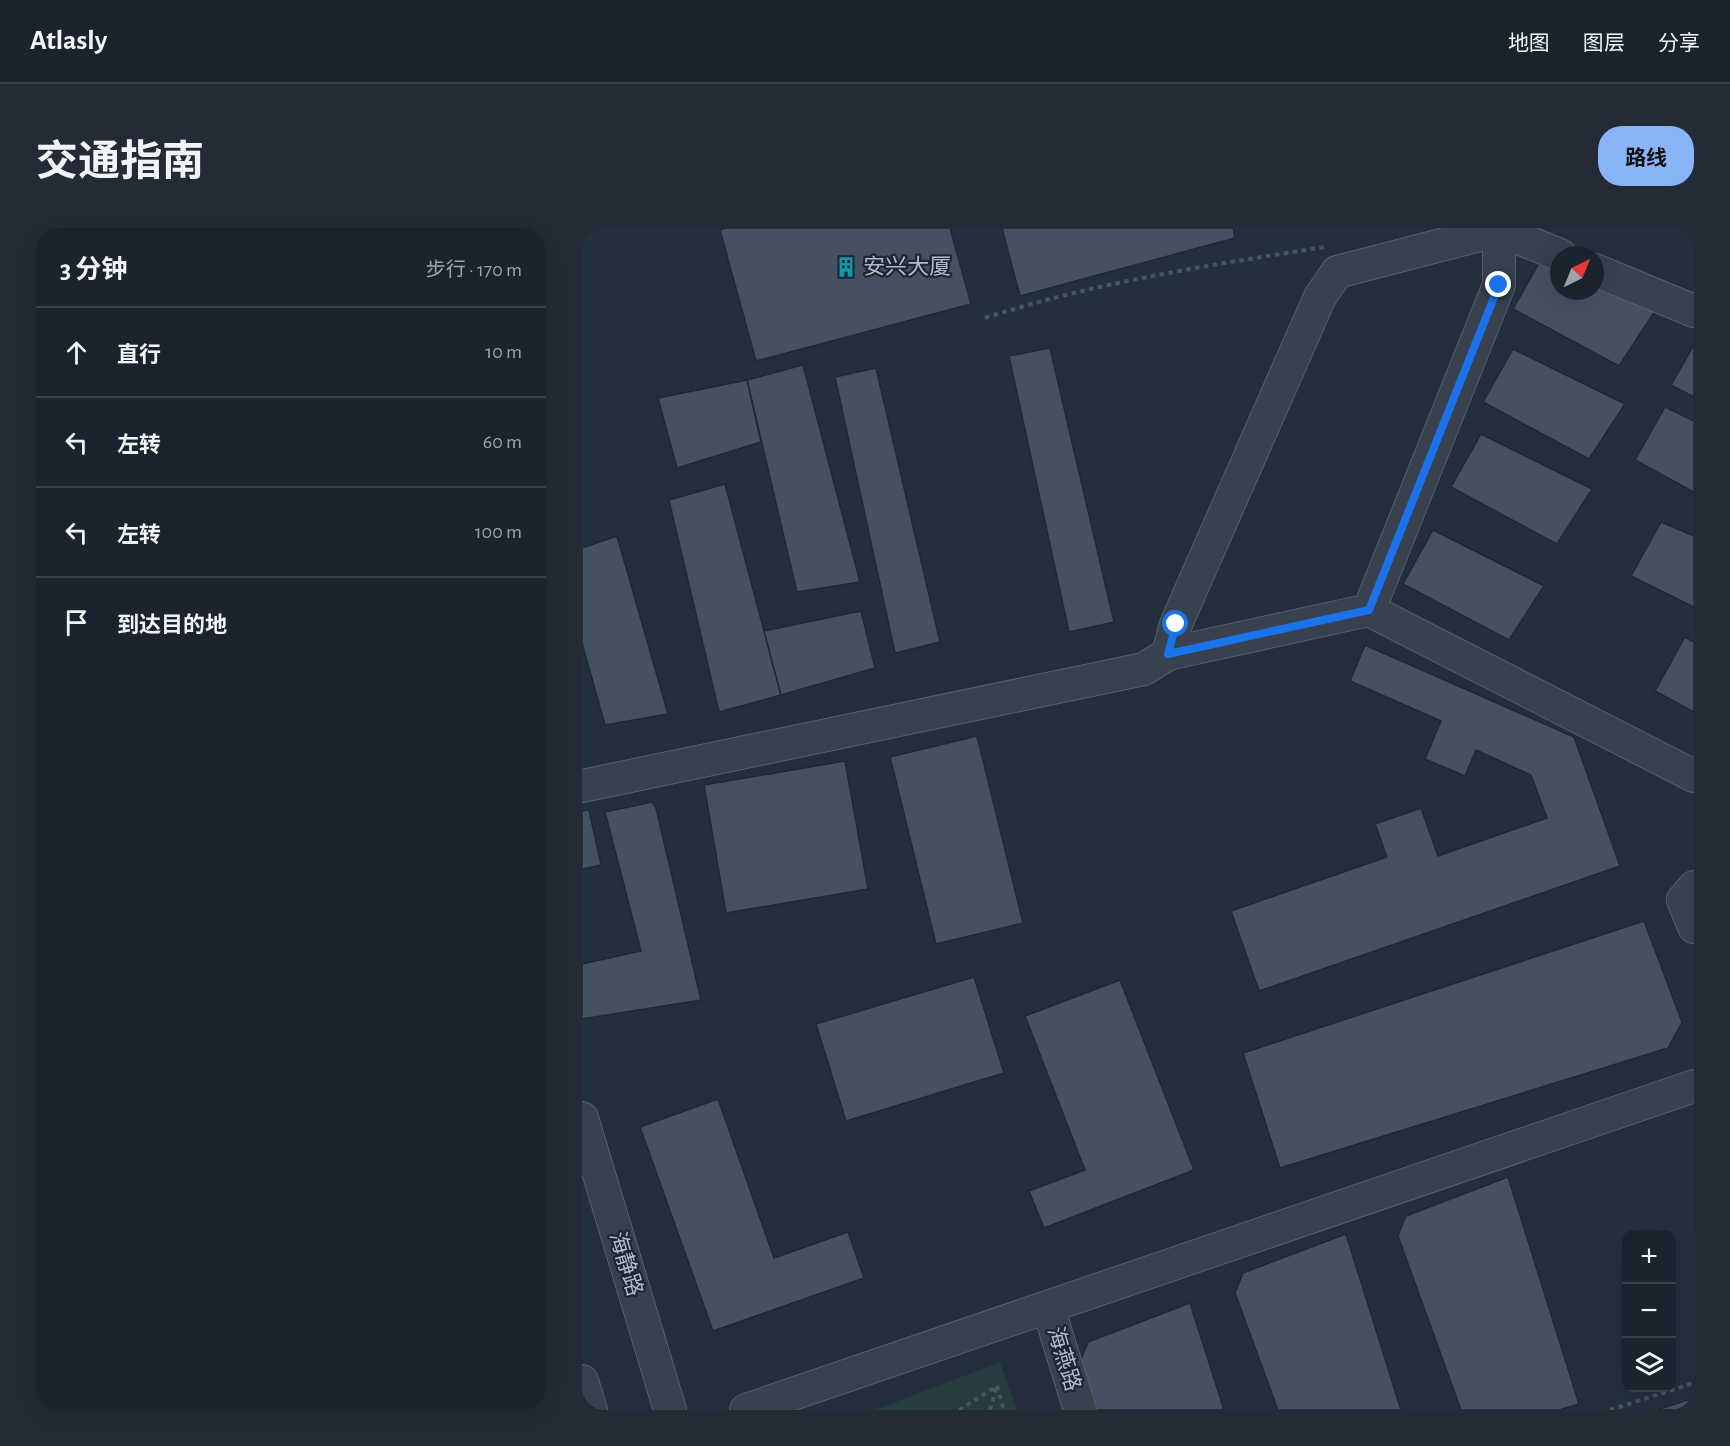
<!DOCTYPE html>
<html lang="zh">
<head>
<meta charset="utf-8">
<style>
  body { margin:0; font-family:"Alegreya Sans","Noto Sans SC",sans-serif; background:#242b36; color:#f1f3f6 }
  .controls { position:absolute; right:18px; bottom:18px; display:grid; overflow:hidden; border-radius:12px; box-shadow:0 6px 24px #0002 }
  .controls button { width:54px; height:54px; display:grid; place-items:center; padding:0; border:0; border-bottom:2px solid #39404a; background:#1b232e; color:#f1f3f6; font:30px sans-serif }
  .compass { position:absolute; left:968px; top:18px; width:54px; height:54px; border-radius:50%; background:#1b232e; box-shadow:0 6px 24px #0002; rotate:43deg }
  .stop { position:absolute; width:18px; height:18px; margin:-14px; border:4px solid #1a73e8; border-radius:50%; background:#fff }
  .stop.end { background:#1a73e8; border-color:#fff; box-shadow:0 2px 6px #0008 }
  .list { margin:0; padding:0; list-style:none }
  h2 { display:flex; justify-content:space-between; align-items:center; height:78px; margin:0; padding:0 24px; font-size:26px }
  h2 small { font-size:20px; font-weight:400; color:#a0a4aa }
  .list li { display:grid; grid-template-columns:39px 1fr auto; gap:18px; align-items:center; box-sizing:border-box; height:90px; padding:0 24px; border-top:2px solid #39404a }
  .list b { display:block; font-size:22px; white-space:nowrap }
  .list em { font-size:20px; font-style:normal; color:#a0a4aa }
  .icon { flex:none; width:33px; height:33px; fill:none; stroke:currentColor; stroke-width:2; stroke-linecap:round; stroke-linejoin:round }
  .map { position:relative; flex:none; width:1112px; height:1182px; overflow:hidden; border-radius:24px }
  header { display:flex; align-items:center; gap:36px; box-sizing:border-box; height:84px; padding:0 30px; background:#1b232e; border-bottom:2px solid #39404a }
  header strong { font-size:28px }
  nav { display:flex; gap:33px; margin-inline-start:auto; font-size:21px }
  .intro { display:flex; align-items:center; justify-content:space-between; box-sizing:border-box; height:144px; padding:0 36px }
  h1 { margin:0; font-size:42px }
  .button { padding:15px 27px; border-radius:24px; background:#8ab4f8; color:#111; font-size:21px; font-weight:700 }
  main { display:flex; gap:36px; padding:0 36px }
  aside { flex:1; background:#1b232e; border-radius:24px; box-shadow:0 6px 24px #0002 }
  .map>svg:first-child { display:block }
  .green { fill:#263c3f }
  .building { fill:#455162; stroke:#1f2835; stroke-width:1.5 }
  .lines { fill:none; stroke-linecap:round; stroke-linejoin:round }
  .minor-casing { stroke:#565f6c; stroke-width:34 }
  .path { stroke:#44595c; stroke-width:4; stroke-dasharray:4.5 4.5; stroke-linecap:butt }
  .minor { stroke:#38414e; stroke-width:32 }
  .route { stroke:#1a73e8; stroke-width:8 }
  .labels { text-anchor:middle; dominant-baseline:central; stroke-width:4.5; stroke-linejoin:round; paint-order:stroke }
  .poi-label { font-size:22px; fill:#b4bcc9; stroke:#1d2633; text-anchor:start }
  .street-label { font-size:22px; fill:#b4bcc9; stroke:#1d2633 }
</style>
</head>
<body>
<header>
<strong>Atlasly</strong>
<nav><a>地图</a><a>图层</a><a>分享</a></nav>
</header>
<div class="intro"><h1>交通指南</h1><a class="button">路线</a></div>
<main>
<aside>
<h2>3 分钟<small>步行 · 170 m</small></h2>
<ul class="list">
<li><svg class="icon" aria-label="ahead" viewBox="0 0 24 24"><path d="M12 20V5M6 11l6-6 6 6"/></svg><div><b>直行</b></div><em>10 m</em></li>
<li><svg class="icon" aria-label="left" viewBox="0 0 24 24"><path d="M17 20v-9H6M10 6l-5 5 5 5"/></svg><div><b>左转</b></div><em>60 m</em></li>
<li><svg class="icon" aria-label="left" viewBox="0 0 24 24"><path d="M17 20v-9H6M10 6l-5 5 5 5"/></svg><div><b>左转</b></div><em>100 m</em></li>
<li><svg class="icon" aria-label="arrive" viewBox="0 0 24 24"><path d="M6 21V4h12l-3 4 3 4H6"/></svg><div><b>到达目的地</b></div></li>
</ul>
</aside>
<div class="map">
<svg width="1112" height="1182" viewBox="0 0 1112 1182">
  <rect width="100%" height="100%" fill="#242f3e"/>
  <!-- green -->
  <path class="green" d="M418 1134 435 1182H293Z"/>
  <!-- building -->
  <g class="building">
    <path d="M144 0H368L389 76 174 133 138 2Z"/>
    <path d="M420 0H651L653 10 438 68Z"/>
    <path d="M961 28 977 36V63H1013V54L1073 83 1037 138 931 81Z"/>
    <path d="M1112 117V169L1089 157Z"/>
    <path d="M468 120 532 394 487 404 427 128Z"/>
    <path d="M931 121 1043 176 1007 231 901 174Z"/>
    <path d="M221 137 278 354 215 364 165 152Z"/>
    <path d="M294 140 358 414 313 425 253 149Z"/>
    <path d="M165 152 179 214 95 240 76 170Z"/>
    <path d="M1083 179 1112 193V264L1053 232Z"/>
    <path d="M899 206 1010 261 975 316 869 259Z"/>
    <path d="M143 256 199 467 137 484 87 272Z"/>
    <path d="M1079 294 1112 308V379L1049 348Z"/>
    <path d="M851 302 962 358 927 412 821 356Z"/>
    <path d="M35 308 86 486 23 497 0 415V320Z"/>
    <path d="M279 383 293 440 199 467 182 403Z"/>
    <path d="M1103 409 1112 414V484L1073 463Z"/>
    <path d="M783 417 992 509 1038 638 677 763 649 683 805 629 793 596 839 580 856 628 965 590 949 547 894 522 883 548 843 531 859 493 768 453Z"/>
    <path d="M395 508 441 695 354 716 308 529Z"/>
    <path d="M263 533 286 661 144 685 122 557Z"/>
    <path d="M70 574 74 580 119 772 0 791V736L59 723 23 584Z"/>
    <path d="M7 582 19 637 0 641V583Z"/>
    <path d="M1062 693 1100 794 1086 820 698 940 661 825Z"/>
    <path d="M392 749 422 845 264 893 234 796Z"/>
    <path d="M538 752 612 942 462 1000 447 963 503 942 443 788Z"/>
    <path d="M136 871 192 1030 266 1004 282 1050 131 1103 58 899Z"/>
    <path d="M926 949 997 1176 977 1182H879L816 1008 824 988Z"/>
    <path d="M764 1006 819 1182H696L653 1065 661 1045Z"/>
    <path d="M608 1075 642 1182H515L498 1134 506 1114Z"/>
    <path d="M1112 1170V1182H1075Z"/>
  </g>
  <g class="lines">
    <!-- minor casing -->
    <g class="minor-casing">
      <g id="minor">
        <path d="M1013 42 1112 83"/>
        <path d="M787 382 1112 548"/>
        <path d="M586 426 787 382 917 57V2L978 27"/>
        <path d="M0 558 562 441 586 426 594 396 738 69 755 44 917 2V0"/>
        <path d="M1112 659 1101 672 1112 699"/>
        <path d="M0 890 88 1182"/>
        <path d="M466 1079 498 1182"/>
        <path d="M0 1153 9 1182"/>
        <path d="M164 1182 1112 858"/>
      </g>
    </g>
    <!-- path -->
    <g class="path">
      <path d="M403 90C514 54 629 37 743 19"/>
      <path d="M377 1182 415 1158 422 1182"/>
      <path d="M408 1182 414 1160"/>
      <path d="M1028 1182 1112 1155"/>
    </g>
    <!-- minor -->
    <use href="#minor" class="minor"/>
  </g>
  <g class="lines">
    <!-- route -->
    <path class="route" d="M594 396 586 426 787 382 917 57"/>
  </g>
  <!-- icons -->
  <defs>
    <g id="building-bare" transform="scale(1.62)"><path d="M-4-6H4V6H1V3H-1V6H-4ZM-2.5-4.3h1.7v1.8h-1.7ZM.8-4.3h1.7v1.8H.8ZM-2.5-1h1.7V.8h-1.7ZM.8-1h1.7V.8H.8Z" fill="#0f9aa8" stroke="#1d2633" stroke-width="2.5" paint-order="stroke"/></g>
  </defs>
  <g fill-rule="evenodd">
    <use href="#building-bare" x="264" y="39"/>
  </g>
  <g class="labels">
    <!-- poi labels -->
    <g class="poi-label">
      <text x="281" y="39">安兴大厦</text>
    </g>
    <!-- street labels -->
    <g class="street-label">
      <text transform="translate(44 1036) rotate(73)">海静路</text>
      <text transform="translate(482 1131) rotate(73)">海燕路</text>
    </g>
  </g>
</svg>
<div class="controls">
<button>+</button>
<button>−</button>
<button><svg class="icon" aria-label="layers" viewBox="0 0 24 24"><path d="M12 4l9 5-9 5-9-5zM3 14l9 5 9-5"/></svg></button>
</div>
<svg class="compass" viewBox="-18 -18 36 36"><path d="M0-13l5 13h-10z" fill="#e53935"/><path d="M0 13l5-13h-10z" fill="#a0a4aa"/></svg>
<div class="stop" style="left:594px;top:396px"></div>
<div class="stop end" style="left:917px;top:57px"></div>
</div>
</main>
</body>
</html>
